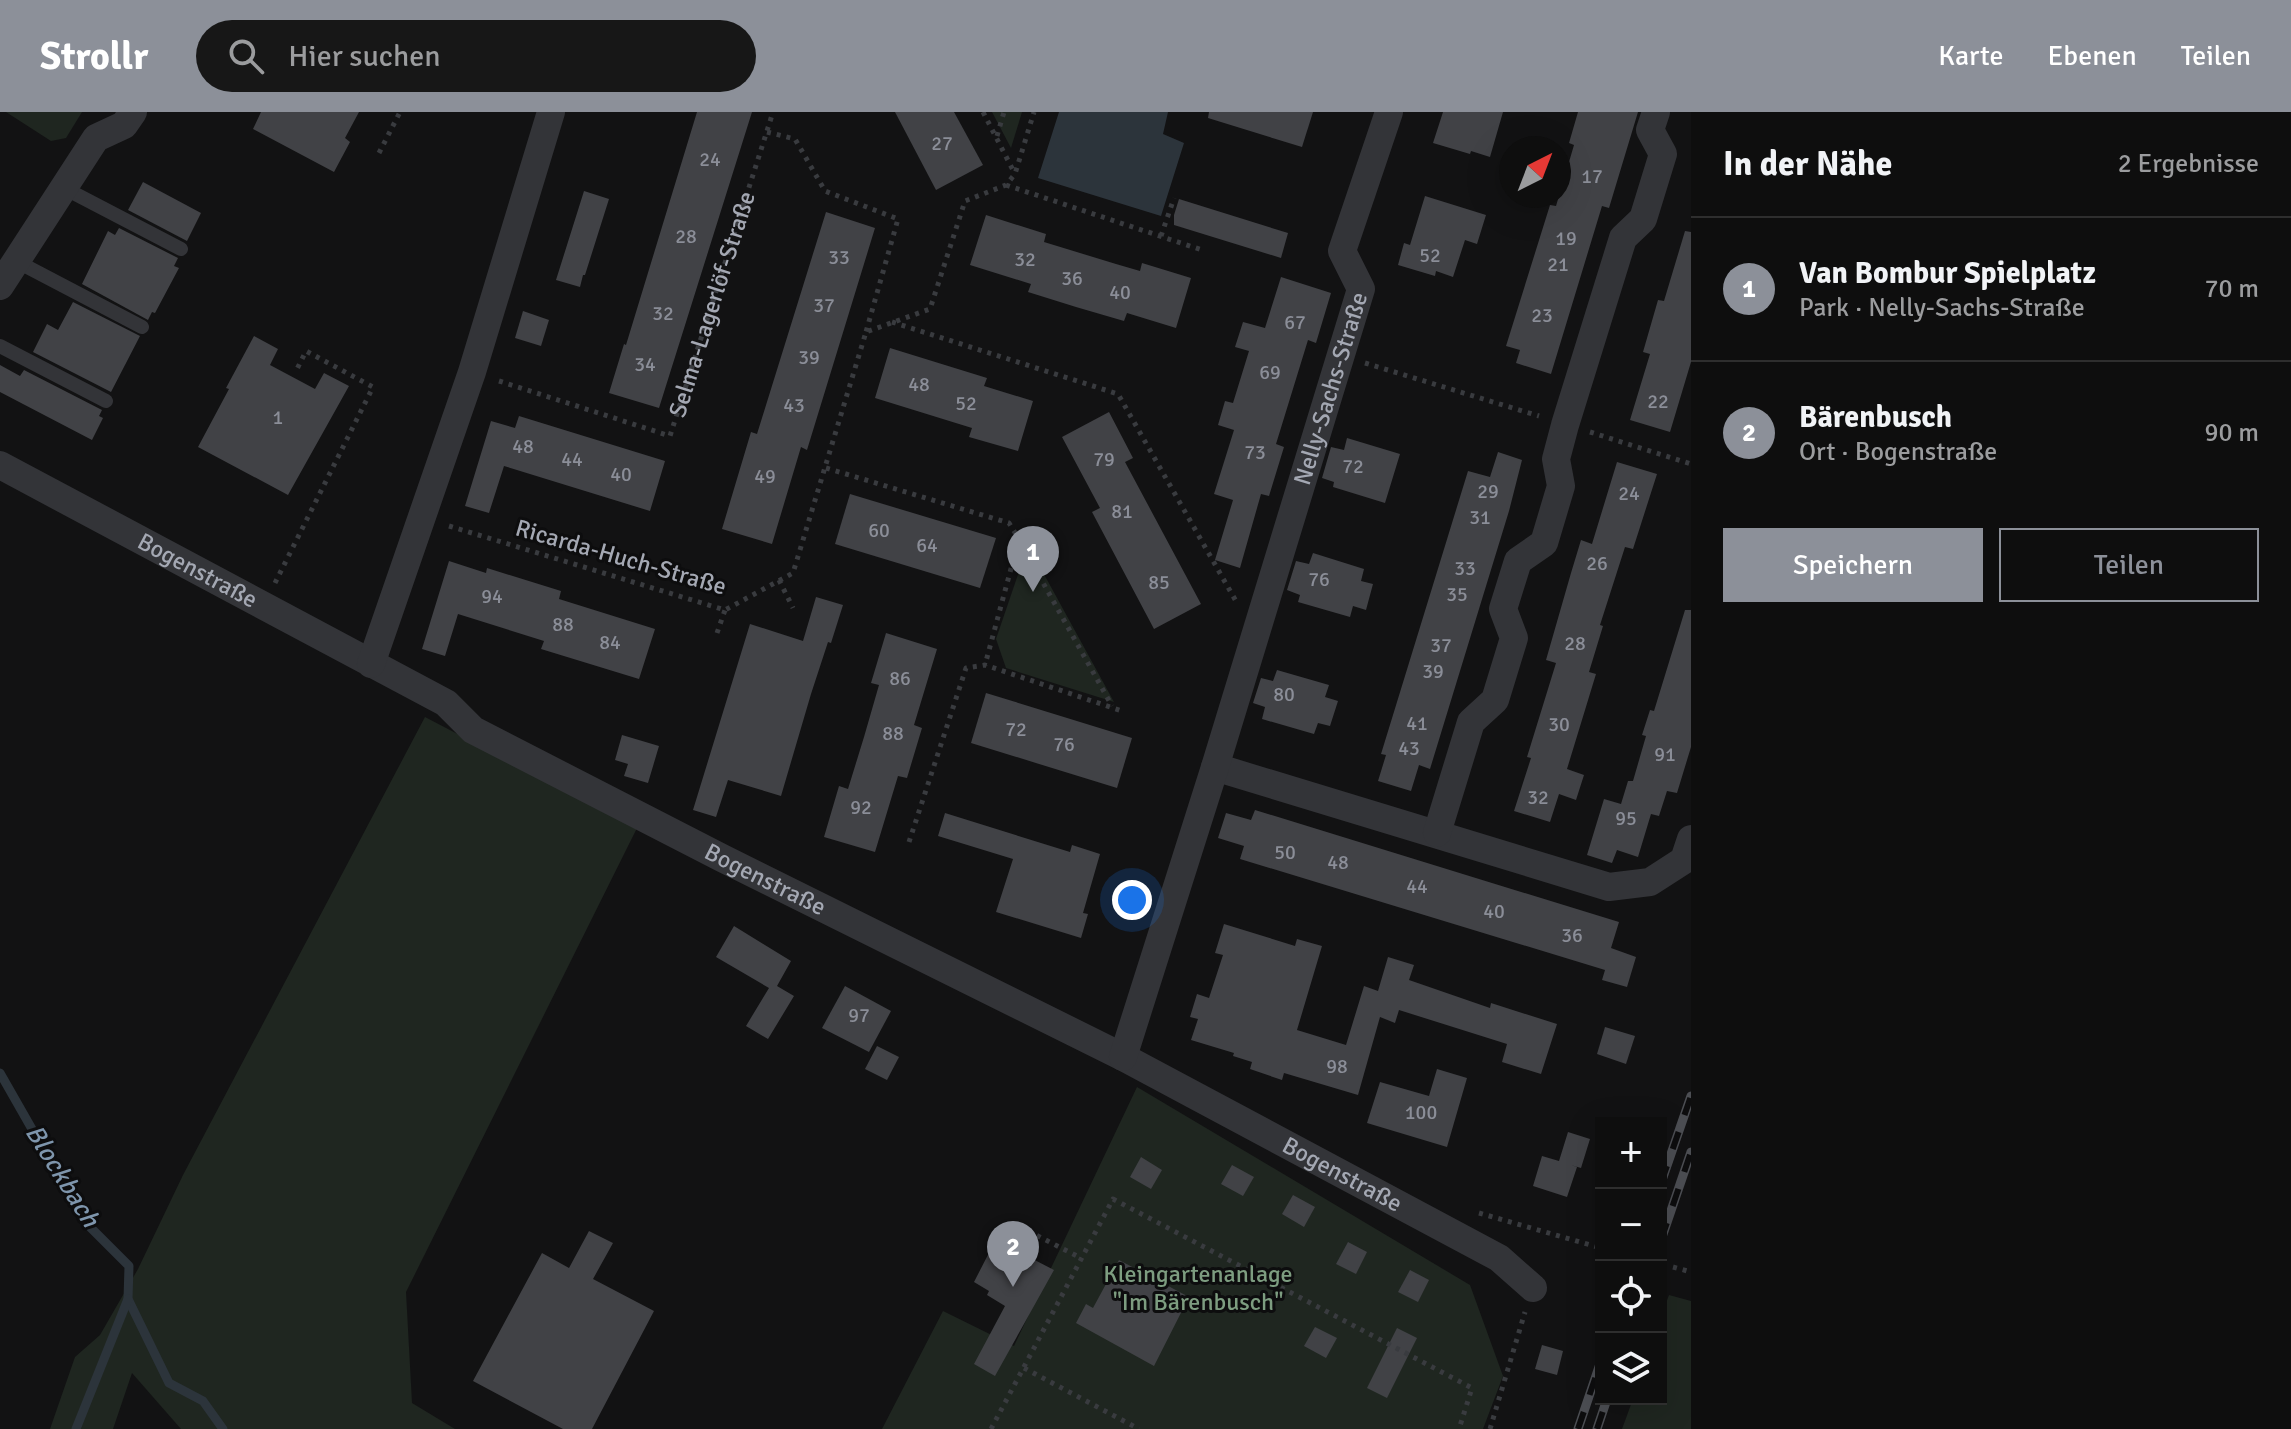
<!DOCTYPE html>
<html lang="de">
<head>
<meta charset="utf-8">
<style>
  body { margin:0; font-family:Signika,sans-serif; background:#171717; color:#f1f3f6 }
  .controls { position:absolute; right:24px; bottom:24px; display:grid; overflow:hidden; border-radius:0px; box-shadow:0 8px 32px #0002 }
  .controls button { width:72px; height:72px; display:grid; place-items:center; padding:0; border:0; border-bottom:2px solid #2e2e2e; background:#0e0e0e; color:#f1f3f6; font:40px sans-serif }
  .compass { position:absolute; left:1499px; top:24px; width:72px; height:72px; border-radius:50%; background:#0e0e0e; box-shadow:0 8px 32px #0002; rotate:42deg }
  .you { position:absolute; left:1132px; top:788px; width:28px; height:28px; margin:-20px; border:6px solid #fff; border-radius:50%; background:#1a73e8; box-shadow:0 0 0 12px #1a73e833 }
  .badge { display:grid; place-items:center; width:52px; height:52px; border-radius:50%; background:#8c9099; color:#fff; font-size:26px; font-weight:700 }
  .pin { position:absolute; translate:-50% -66px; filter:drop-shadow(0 2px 4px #0008) }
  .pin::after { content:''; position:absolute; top:42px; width:28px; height:24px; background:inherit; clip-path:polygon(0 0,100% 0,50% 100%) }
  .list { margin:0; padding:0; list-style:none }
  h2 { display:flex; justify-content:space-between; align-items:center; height:104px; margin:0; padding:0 32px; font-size:34px }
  h2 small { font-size:26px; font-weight:400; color:#9b9c9e }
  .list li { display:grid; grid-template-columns:52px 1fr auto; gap:24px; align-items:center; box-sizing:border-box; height:144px; padding:0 32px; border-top:2px solid #2e2e2e }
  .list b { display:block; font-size:30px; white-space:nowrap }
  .list p { margin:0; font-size:26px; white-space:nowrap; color:#9b9c9e }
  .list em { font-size:26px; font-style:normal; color:#9b9c9e }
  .actions { display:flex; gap:16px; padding:24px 32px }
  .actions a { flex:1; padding:18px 0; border:2px solid #8c9099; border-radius:0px; text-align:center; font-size:28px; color:#8c9099 }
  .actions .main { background:#8c9099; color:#fff }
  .icon { flex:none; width:44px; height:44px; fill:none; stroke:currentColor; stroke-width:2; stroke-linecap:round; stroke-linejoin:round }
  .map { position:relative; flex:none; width:1691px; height:1317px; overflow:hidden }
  header { display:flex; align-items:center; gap:48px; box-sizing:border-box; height:112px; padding:0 40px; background:#8c9099; color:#fff }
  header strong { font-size:38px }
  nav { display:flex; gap:44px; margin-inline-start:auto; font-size:28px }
  .search { width:560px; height:72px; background:#171717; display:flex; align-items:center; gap:20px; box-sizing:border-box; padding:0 28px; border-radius:44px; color:#9b9c9e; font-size:30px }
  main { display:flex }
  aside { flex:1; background:#0e0e0e }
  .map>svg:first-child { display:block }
  .green { fill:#1f2620 }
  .water { fill:#2c343b }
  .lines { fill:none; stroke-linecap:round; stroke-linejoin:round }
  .stream { stroke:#2c343b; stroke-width:9 }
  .building { fill:#414246 }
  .path { stroke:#393b3f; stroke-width:5; stroke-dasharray:4 6; stroke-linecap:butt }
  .lane { stroke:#333438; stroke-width:14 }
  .street { stroke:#333438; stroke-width:28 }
  .rail-casing { stroke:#4c4e53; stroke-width:9 }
  .rail { stroke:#0d0d0e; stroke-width:6; stroke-dasharray:18; stroke-linecap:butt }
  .labels { text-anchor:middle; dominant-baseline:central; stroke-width:6; stroke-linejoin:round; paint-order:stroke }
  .number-label { font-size:20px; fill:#8b8e98 }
  .street-label { font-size:24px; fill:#a4a8b3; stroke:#0d0d0e }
  .park-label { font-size:24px; fill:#7d9d80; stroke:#0d0d0e }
  .water-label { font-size:26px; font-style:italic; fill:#7e95ac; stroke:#0d0d0e }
</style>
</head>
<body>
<header>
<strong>Strollr</strong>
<div class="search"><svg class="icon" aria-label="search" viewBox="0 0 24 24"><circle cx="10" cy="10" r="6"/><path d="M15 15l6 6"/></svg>Hier suchen</div>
<nav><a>Karte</a><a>Ebenen</a><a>Teilen</a></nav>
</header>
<main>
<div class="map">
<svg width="1691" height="1317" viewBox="0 0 1691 1317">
  <rect width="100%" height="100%" fill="#121213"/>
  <!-- green -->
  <g class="green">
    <path d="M6 0H82L66 26 51 29Z"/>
    <path d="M992 0H1022L1011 36Z"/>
    <path d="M1028 433 1114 590 1006 556 996 527Z"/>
    <path d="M425 605 637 716 406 1180 412 1291 455 1317H181L132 1261 113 1317H50L75 1245 100 1223 138 1157 183 1063Z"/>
    <path d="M1137 975 1470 1173 1503 1264 1483 1317H882L943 1199 1014 1234Z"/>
    <path d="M1669 1183 1691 1189V1317H1622L1633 1287H1661V1205Z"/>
  </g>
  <!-- water -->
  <path class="water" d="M1059 0H1168L1163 22 1184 31 1161 104 1038 66Z"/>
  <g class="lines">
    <!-- stream -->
    <g class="stream">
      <path d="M0 961 85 1110 129 1154 128 1187 169 1271 203 1289 223 1317"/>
      <path d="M76 1317 128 1187"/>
    </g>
  </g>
  <!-- building -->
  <g class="building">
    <path d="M261 0H359L345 26 350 30 334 60 253 17Z"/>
    <path d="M697 0H752L659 296 609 281 624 232 626 233Z"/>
    <path d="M895 0H954L983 53 936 78Z"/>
    <path d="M1209 0H1313L1302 35 1208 6Z"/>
    <path d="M1443 0H1503L1490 45 1471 39 1470 42 1433 31Z"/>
    <path d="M1578 0H1638L1609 96 1602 94 1551 262 1516 251 1520 238 1506 234 1550 93 1556 94 1574 33 1569 31Z"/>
    <path d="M143 70 201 101 187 129 128 98Z"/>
    <path d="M584 79 609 87 585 163H583L580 175 556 168Z"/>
    <path d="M1425 84 1486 103 1477 132 1465 128 1453 165 1436 159 1435 164 1398 153 1404 131 1410 133Z"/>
    <path d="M1179 87 1288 121 1281 146 1174 113V103Z"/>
    <path d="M826 100 875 116 807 338 801 335 772 432 722 417 751 320 757 322Z"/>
    <path d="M986 103 1046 122 1044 130 1116 152 1140 159 1142 151 1191 166 1176 216 1127 201 1124 209 1076 195 1028 180 1031 172 970 153Z"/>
    <path d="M119 116 178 146 174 154 179 156 155 201 152 200 148 208 82 172 108 119 115 123Z"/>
    <path d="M1685 119 1691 120V250L1670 320 1630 308 1650 242 1643 240 1658 188 1664 189Z"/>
    <path d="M1281 165 1331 181 1316 231 1308 228 1276 332 1284 335 1269 384 1261 382 1240 456 1215 448 1233 388 1214 382 1234 318 1218 313 1225 289 1233 291 1249 239 1235 235 1243 210 1265 216Z"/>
    <path d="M73 190 140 224 111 280 33 240 47 212 58 218Z"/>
    <path d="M523 199 549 208 541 234 515 226Z"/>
    <path d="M254 224 278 237 270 253 315 277 324 261 349 274 288 383 198 335 229 277 226 276Z"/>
    <path d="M890 236 987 266 984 274 1033 289 1018 339 969 325 972 316 875 286Z"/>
    <path d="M0 253 20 264 24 258 102 298 99 304 103 306 92 328 0 280Z"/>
    <path d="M1109 300 1133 346 1125 350 1201 492 1154 517 1092 400 1100 396 1062 325Z"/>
    <path d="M519 304 665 349 650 399 504 354 489 401 465 394 491 309 515 316Z"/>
    <path d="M1347 326 1400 342 1385 391 1333 375 1334 370 1322 366 1331 335 1344 338Z"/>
    <path d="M1498 340 1522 348 1509 399 1430 657 1419 653 1411 679 1378 669 1386 643 1381 642 1468 359 1490 365Z"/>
    <path d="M1617 350 1657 362 1633 437 1625 435 1600 513 1603 514 1589 560 1596 562 1567 657 1584 663 1576 688 1559 682 1550 710 1514 699 1531 646 1527 645 1556 551 1546 548 1571 461 1581 428 1592 432Z"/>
    <path d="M850 382 996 426 980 476 835 432Z"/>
    <path d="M1313 441 1364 457 1361 469 1373 472 1366 498 1353 494 1350 505 1298 490 1300 483 1287 478 1296 449 1309 452Z"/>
    <path d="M449 449 486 461 487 456 561 479 559 487 655 517 639 567 541 537 544 529 458 502 445 544 422 537Z"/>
    <path d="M816 485 843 493 831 531 828 530 811 582 781 684 728 668 716 705 693 698 750 512 803 529Z"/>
    <path d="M1685 498H1691V635L1677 681 1667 679 1659 704 1651 702 1638 745 1617 738 1612 751 1587 743 1604 687 1621 692 1628 669H1633L1646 624 1642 623 1650 598 1654 599Z"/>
    <path d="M886 521 937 537 914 613 922 616 907 666 898 664 875 740 824 725 839 674 848 677 864 625 879 573 871 571Z"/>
    <path d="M1277 558 1329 573 1325 585 1338 589 1330 614 1318 611 1314 622 1262 607 1265 595 1253 591 1261 566 1273 569Z"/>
    <path d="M986 581 1132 626 1117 676 971 631Z"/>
    <path d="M622 623 659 634 648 671 624 664 628 652 615 648Z"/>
    <path d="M1255 698 1619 810 1611 836 1636 845 1627 875 1602 868 1605 858 1240 747 1244 734 1218 726 1226 701 1251 708Z"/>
    <path d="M945 701 1070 740 1072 733 1100 742 1083 801 1088 802 1081 826 996 800 1013 747 938 724Z"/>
    <path d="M1224 812 1295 834 1297 827 1322 834 1297 918 1346 933 1364 874 1378 879 1388 845 1414 853 1409 868 1490 896 1491 891 1557 912 1541 962 1502 950 1507 932 1399 898 1395 911 1380 905 1358 983 1284 961 1282 968 1250 957 1252 950 1233 944 1234 941 1191 928 1198 907 1190 905 1197 882 1209 886 1223 843 1215 841Z"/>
    <path d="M734 814 791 849 777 874 794 884 768 927 746 914 769 876 716 845Z"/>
    <path d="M845 874 891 899 869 940 822 916Z"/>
    <path d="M1605 915 1635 924 1626 952 1597 942Z"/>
    <path d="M877 934 899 945 887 968 865 957Z"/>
    <path d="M1437 957 1467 966 1447 1035 1367 1011 1380 970 1429 984Z"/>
    <path d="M1568 1020 1590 1027 1581 1056 1571 1053 1577 1055 1567 1085 1533 1074 1542 1044 1559 1049Z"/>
    <path d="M1141 1045 1162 1058 1151 1077 1130 1065Z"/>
    <path d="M1232 1053 1254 1065 1243 1084 1221 1072Z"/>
    <path d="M1293 1083 1315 1095 1304 1115 1282 1102Z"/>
    <path d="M589 1119 613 1131 593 1167 654 1199 592 1317H563L473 1269 542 1141 569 1156Z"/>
    <path d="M1348 1130 1367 1140 1356 1162 1336 1152Z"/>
    <path d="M993 1133 1022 1149 1025 1143 1054 1158 995 1264 974 1252 1005 1194 987 1183 989 1179 974 1170Z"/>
    <path d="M1119 1148 1189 1185 1154 1254 1076 1211 1086 1192 1093 1196Z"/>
    <path d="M1410 1158 1429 1168 1418 1190 1398 1180Z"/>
    <path d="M1315 1215 1337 1226 1326 1246 1304 1234Z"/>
    <path d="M1397 1216 1417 1226 1387 1286 1367 1276Z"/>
    <path d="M1542 1233 1563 1239 1557 1263 1535 1257Z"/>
  </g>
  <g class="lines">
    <!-- path -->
    <g class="path">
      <path d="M983 0 1015 62"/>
      <path d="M767 20 795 27 825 79 898 107 866 220"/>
      <path d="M997 24 1004 0"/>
      <path d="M379 41 400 0"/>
      <path d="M1006 73 1202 138"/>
      <path d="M1161 124 1174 86"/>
      <path d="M892 210 1118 282 1237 491"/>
      <path d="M1365 251 1539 304"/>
      <path id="s1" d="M499 269 670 324 773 0"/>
      <path d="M1590 320 1691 352"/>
      <path d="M826 356 1009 411 1019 427 985 553"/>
      <path d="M449 414 725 498 793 461 866 220 930 197 965 89 1006 73 1015 62 1034 0"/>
      <path d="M1019 428 1112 594"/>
      <path d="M779 468 793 496"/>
      <path d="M275 471 373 275 306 239 295 261"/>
      <path d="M717 521 725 498"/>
      <path d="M909 730 966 556 985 553 1122 599"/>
      <path d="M1479 1101 1601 1136"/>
      <path d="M1028 1119 1081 1146"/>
      <path d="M1673 1155 1691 1160"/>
      <path d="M1024 1256 1139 1317"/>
      <path d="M991 1317 1113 1087 1472 1276 1459 1317"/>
      <path d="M1490 1317 1525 1200"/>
    </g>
    <!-- lane -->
    <g class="lane">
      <path d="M64 76 181 137"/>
      <path d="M16 149 142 215"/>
      <path d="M0 234 106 289"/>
    </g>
    <!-- street -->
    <g class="street">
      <path d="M0 174 96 26 124 13 133 0"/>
      <path id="s2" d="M0 353 446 591 473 618 722 746 1123 945 1499 1146 1533 1176"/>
      <path d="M371 552 472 260 551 0"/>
      <path d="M1215 655 1609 775 1650 770 1684 748 1691 727"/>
      <path d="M1437 721 1471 610 1495 588 1514 526 1503 497 1518 449 1544 431 1561 374 1556 347 1565 313 1623 126 1643 107 1663 42 1650 18 1656 0"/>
      <path id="s3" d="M1123 945 1215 655 1361 177 1342 139 1389 0"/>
    </g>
    <!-- rail casing -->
    <g class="rail-casing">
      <g id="rail">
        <path d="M1661 1071 1691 984"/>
        <path d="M1661 1128 1691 1040"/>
        <path d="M1578 1317 1601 1249"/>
        <path d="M1597 1317 1607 1287"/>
      </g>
    </g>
    <!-- rail -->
    <use href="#rail" class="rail"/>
  </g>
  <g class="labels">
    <!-- number labels -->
    <g class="number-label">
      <text x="942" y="31">27</text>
      <text x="710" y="47">24</text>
      <text x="1592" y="64">17</text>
      <text x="686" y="124">28</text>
      <text x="1566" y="126">19</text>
      <text x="1430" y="143">52</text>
      <text x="839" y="145">33</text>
      <text x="1025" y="147">32</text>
      <text x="1558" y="152">21</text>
      <text x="1072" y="166">36</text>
      <text x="1120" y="180">40</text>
      <text x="824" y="193">37</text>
      <text x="663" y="201">32</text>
      <text x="1542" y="203">23</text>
      <text x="1295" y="210">67</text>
      <text x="809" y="245">39</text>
      <text x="645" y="252">34</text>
      <text x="1270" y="260">69</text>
      <text x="919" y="272">48</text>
      <text x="1658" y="289">22</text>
      <text x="966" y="291">52</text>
      <text x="794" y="293">43</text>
      <text x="278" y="305">1</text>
      <text x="523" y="334">48</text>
      <text x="1255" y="340">73</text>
      <text x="572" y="347">44</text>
      <text x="1104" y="347">79</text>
      <text x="1353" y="354">72</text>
      <text x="621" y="362">40</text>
      <text x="765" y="364">49</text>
      <text x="1488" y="379">29</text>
      <text x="1629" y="381">24</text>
      <text x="1122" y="399">81</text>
      <text x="1480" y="405">31</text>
      <text x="879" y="418">60</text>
      <text x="927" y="433">64</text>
      <text x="1597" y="451">26</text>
      <text x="1465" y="456">33</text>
      <text x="1319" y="467">76</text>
      <text x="1159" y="470">85</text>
      <text x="1457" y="482">35</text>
      <text x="492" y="484">94</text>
      <text x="563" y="512">88</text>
      <text x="610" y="530">84</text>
      <text x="1575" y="531">28</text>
      <text x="1441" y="533">37</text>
      <text x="1433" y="559">39</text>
      <text x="900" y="566">86</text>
      <text x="1284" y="582">80</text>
      <text x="1417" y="611">41</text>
      <text x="1559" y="612">30</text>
      <text x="1016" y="617">72</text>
      <text x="893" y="621">88</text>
      <text x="1064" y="632">76</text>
      <text x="1409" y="636">43</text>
      <text x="1665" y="642">91</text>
      <text x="1538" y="685">32</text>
      <text x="861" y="695">92</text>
      <text x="1626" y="706">95</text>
      <text x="1285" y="740">50</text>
      <text x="1338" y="750">48</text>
      <text x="1417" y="774">44</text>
      <text x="1494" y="799">40</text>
      <text x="1572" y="823">36</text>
      <text x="859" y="903">97</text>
      <text x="1337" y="954">98</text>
      <text x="1421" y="1000">100</text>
    </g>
    <!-- street labels -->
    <g class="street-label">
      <text stroke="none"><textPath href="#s1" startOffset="318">Selma-Lagerlöf-Straße</textPath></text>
      <text stroke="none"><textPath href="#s3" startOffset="700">Nelly-Sachs-Straße</textPath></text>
      <text transform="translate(621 445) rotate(16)">Ricarda-Huch-Straße</text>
      <text stroke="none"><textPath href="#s2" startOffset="224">Bogenstraße</textPath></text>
      <text stroke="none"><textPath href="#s2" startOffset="872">Bogenstraße</textPath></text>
      <text stroke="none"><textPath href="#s2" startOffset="1520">Bogenstraße</textPath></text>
    </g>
    <!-- park labels -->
    <g class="park-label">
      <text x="1198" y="1162">Kleingartenanlage<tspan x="1198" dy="28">"Im Bärenbusch"</tspan></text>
    </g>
    <!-- water labels -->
    <g class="water-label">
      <text transform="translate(62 1064) rotate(58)">Blockbach</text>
    </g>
  </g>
</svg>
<div class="controls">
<button>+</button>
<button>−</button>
<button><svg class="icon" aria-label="locate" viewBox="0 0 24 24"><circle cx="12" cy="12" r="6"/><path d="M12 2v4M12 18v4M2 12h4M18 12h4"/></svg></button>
<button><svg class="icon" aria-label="layers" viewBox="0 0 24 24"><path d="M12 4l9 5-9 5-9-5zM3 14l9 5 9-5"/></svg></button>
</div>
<svg class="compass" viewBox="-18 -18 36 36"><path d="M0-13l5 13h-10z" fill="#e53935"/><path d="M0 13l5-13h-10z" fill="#9b9c9e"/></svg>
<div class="you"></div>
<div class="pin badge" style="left:1033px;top:480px">1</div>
<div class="pin badge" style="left:1013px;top:1175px">2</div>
</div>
<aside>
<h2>In der Nähe<small>2 Ergebnisse</small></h2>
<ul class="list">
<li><span class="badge">1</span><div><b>Van Bombur Spielplatz</b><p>Park · Nelly-Sachs-Straße</p></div><em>70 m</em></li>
<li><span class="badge">2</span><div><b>Bärenbusch</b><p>Ort · Bogenstraße</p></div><em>90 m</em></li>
</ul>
<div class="actions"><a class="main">Speichern</a><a>Teilen</a></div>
</aside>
</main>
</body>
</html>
